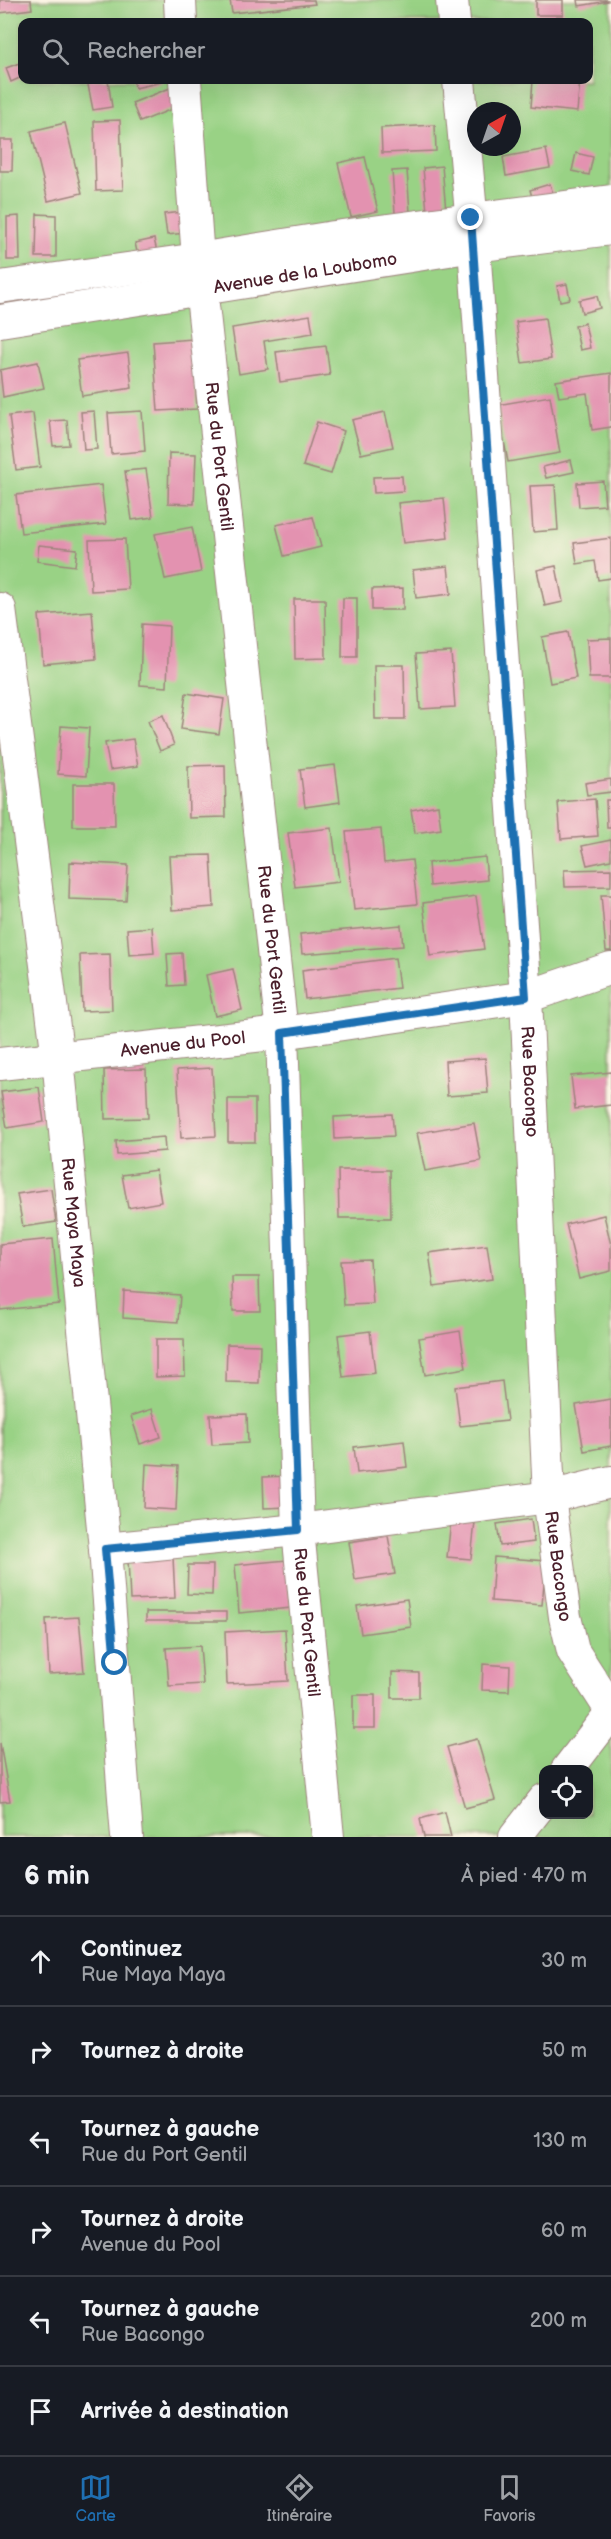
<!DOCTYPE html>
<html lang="fr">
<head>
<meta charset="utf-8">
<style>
  body { margin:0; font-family:"Balsamiq Sans",sans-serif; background:#242831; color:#f1f3f6 }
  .controls { position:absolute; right:18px; bottom:18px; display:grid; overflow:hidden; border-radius:12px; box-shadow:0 6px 24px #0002 }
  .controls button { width:54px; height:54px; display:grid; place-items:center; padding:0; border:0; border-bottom:2px solid #363941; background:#171b24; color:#f1f3f6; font:30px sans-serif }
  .compass { position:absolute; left:467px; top:102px; width:54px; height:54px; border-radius:50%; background:#171b24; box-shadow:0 6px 24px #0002; rotate:40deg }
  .stop { position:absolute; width:18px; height:18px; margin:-14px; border:4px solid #1f6fb2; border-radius:50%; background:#fff }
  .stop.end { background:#1f6fb2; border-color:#fff; box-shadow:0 2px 6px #0008 }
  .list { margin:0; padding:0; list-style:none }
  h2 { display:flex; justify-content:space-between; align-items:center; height:78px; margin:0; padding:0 24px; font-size:26px }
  h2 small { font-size:20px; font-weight:400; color:#9ea1a6 }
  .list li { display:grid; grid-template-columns:39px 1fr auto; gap:18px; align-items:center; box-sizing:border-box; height:90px; padding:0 24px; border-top:2px solid #363941 }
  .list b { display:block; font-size:22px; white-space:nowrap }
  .list p { margin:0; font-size:20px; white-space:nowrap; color:#9ea1a6 }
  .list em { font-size:20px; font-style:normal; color:#9ea1a6 }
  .icon { flex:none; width:33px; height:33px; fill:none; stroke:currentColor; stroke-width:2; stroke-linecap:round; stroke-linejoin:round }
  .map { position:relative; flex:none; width:611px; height:1837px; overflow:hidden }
  .search { position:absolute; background:#171b24; box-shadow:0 6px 24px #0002; left:18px; right:18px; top:18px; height:66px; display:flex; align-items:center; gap:15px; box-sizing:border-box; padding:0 21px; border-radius:12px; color:#9ea1a6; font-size:22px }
  .sheet { height:618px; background:#171b24 }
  nav { display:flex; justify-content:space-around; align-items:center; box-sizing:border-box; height:84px; border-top:2px solid #363941; background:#171b24; font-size:16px; color:#9ea1a6 }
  nav a { display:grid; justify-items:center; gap:3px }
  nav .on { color:#1f6fb2 }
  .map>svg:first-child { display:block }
  .green { fill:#99d285; stroke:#727858; stroke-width:1.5; fill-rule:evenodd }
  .building { fill:#e392b0 }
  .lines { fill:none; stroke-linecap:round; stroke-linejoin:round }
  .minor-casing { stroke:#9d847c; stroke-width:34 }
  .minor { stroke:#fff; stroke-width:32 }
  .route { stroke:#1f6fb2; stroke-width:8 }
  .labels { text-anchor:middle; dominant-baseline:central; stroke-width:5; stroke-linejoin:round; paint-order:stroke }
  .street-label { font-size:18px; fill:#4a1f2b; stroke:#fcf5e5 }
</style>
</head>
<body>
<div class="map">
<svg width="611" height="1837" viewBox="0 0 611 1837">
  <rect width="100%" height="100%" fill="#fcf5e5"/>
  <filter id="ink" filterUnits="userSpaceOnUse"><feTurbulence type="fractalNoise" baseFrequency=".0167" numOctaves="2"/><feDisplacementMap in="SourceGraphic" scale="12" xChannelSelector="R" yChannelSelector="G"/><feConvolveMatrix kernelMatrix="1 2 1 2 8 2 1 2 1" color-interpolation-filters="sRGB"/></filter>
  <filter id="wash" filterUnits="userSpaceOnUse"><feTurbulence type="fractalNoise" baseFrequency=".008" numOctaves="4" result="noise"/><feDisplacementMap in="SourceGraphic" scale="24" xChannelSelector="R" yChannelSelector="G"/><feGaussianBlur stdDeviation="1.35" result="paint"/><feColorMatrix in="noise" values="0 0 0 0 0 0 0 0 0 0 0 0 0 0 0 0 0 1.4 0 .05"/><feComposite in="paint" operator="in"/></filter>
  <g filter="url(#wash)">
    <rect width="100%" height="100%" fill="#f0e9ce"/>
    <!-- green -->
    <path class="green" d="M0 0H611V1837H0ZM22 22H588V80H22ZM476 111H512V147H476ZM544 1770H588V1814H544Z"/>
    <g id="blocks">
      <!-- building -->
      <g class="building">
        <path d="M0 0H31L32 9 0 13Z"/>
        <path d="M230 0H314L315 4 232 13Z"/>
        <rect x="536" y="0" width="27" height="15"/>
        <path d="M578 0H608V1L579 6Z"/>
        <path d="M22 62V77L11 82 6 68Z"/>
        <path d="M87 80H108L112 107 93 110Z"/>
        <path d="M133 80H161L162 82 135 88Z"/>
        <path d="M533 80H580L577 112 531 107Z"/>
        <path d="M170 88 177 107 140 122 132 103Z"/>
        <path d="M120 120 123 190 96 191 94 121Z"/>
        <path d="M65 123 82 193 48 201 31 131Z"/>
        <path d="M435 125 436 151 382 153 381 128Z"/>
        <path d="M0 140H13L12 171H0Z"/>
        <path d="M546 149 550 168 506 176 503 157Z"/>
        <path d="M576 153 593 157 589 175 572 171Z"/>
        <path d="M365 157 378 211 351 217 338 163Z"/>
        <path d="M442 166 446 211 427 212 423 168Z"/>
        <path d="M407 170 410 212 395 213 392 171Z"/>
        <path d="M550 184 555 200 535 207 530 190Z"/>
        <path d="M183 212 186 233 167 235 164 214Z"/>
        <path d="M37 214 56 215V257H36Z"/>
        <path d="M19 216 20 260H7V217Z"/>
        <path d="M154 239 159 260 140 265 135 243Z"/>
        <path d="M567 284 570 299 560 301 557 286Z"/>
        <path d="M597 296 600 308 582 313 579 300Z"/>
        <path d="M310 315 313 333 264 341 268 369 239 374 232 328Z"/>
        <path d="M545 318 551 359 522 363 516 322Z"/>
        <path d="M585 323 590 348 580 350 575 326Z"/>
        <path d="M193 339 197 409 158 411 153 342Z"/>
        <path d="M326 346 330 375 280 382 276 352Z"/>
        <path d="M128 353 132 388 82 396 77 360Z"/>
        <path d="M38 362 44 388 3 397 0 370Z"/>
        <path d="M611 373V427L592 430 587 393 559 397 556 381Z"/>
        <path d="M550 396 560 453 508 462 497 405Z"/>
        <path d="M94 411 97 449 84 450 81 412Z"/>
        <path d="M142 411 145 451 111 454 108 413Z"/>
        <path d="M385 412 393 447 361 454 352 420Z"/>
        <path d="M33 413 40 467 16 470 9 416Z"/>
        <path d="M67 420 69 445 53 446 50 421Z"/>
        <path d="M317 422 344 431 331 474 303 466Z"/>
        <path d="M169 453 196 454 194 504 168 503Z"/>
        <path d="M571 460 574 472 546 478 543 467Z"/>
        <path d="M146 469 153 517 132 520 125 471Z"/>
        <path d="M402 476 403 491 374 493 373 477Z"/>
        <path d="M603 481 605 505 579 507 577 483Z"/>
        <path d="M101 485 106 524 21 533 16 495Z"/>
        <path d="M555 485 558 530 533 532 530 486Z"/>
        <path d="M444 498 448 538 403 543 398 503Z"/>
        <path d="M313 517 321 547 284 556 276 525Z"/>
        <path d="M192 527 201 572 165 579 155 534Z"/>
        <path d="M611 538V578L598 580 595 561 577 564 574 543Z"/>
        <path d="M125 539 128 589 91 591 89 540Z"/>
        <path d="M39 545 77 549 75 566 37 561Z"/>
        <path d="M448 566 451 594 416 598 413 570Z"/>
        <path d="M556 566 563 602 545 606 537 570Z"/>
        <path d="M403 588V610H372V589Z"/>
        <path d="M343 598H357V657H342Z"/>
        <path d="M294 599H325L326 658 295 659Z"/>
        <path d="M92 611 96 659 43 664 39 615Z"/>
        <path d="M142 624 169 626 167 687 140 685Z"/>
        <path d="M568 632 576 678 550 683 542 637Z"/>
        <path d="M611 638V678H589L587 639Z"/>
        <path d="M451 652 455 707 420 709 416 654Z"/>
        <path d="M374 665H404L405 719H375Z"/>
        <path d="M186 693 224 699 219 734 181 729Z"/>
        <path d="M163 715 174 745 160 751 148 721Z"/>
        <path d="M61 726 89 728 86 776 58 774Z"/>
        <path d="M133 739 138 766 110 770 105 743Z"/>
        <path d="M225 765 226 817 189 818 188 766Z"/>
        <path d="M335 765 340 802 305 807 300 769Z"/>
        <path d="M611 779V792L587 795 585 783Z"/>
        <path d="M73 784H114L115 826H73Z"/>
        <path d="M595 799 598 836 561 839 558 802Z"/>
        <path d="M606 800H611V828H607Z"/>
        <path d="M438 805 441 829 415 833 411 810Z"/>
        <path d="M332 828 339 882 295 887 288 833Z"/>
        <path d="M381 829 384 863 412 860 417 904 354 910 346 832Z"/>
        <path d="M611 840V860L587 865 582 846Z"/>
        <path d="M211 855 214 907 172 910 169 856Z"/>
        <path d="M485 857 487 880 430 886 428 863Z"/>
        <path d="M70 862 128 865 126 901 69 899Z"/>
        <path d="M611 869V886L565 887 564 870Z"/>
        <path d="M601 895H611V951H606Z"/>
        <path d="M476 896 484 949 430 956 423 903Z"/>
        <path d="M401 925 403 946 302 954 300 934Z"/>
        <path d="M152 927 154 953 129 955 127 929Z"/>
        <path d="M182 953 184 985 169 986 167 954Z"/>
        <path d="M110 954 112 1010 82 1011 80 955Z"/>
        <path d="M395 958 399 988 305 999 302 970Z"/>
        <path d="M233 969 242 1010 215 1016 206 975Z"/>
        <path d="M485 1058 488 1093 447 1096 445 1061Z"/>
        <path d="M212 1068 216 1136 181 1138 177 1070Z"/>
        <path d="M146 1069 148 1118 105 1119 104 1070Z"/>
        <path d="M611 1072V1105L575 1109 571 1076Z"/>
        <path d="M39 1087 44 1122 7 1128 1 1092Z"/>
        <rect x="228" y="1099" width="27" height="43"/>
        <path d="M392 1114 394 1136 335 1139 334 1117Z"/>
        <path d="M474 1123 481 1161 425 1171 417 1133Z"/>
        <path d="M164 1137 165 1151 117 1155 116 1141Z"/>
        <path d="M156 1170 161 1202 128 1208 122 1175Z"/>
        <path d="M338 1170H390L391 1218H339Z"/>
        <path d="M51 1189 56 1222 23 1227 17 1194Z"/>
        <path d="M604 1215 611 1245V1271L579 1279 566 1224Z"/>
        <path d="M53 1239 59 1304 0 1310V1244Z"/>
        <path d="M487 1245 492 1279 434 1287 429 1253Z"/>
        <path d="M370 1260 373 1304 344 1305 341 1261Z"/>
        <path d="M232 1277H259L260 1311H233Z"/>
        <path d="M124 1291 180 1295 178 1322 123 1318Z"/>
        <path d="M370 1331 375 1373 343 1377 338 1335Z"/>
        <path d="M460 1331 466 1368 425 1375 419 1338Z"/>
        <path d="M156 1339H184L185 1376 156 1377Z"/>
        <path d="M227 1344 260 1345 259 1383 226 1382Z"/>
        <path d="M502 1381 507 1421 460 1426 455 1387Z"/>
        <path d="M611 1399V1446L584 1451 576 1405Z"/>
        <path d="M152 1409 161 1437 140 1444 131 1416Z"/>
        <path d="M247 1414 248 1443 212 1445 210 1415Z"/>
        <path d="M404 1441 407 1467 357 1473 354 1447Z"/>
        <path d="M146 1464 178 1466 176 1510 144 1508Z"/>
        <path d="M288 1476 289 1507 264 1508 263 1477Z"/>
        <path d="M531 1519 534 1542 500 1546 497 1524Z"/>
        <path d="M451 1520 475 1522 471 1559 447 1557Z"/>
        <path d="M388 1536 395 1574 355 1580 349 1542Z"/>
        <path d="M173 1557 175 1598 130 1600 128 1559Z"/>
        <path d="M494 1557 546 1561 542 1605 491 1601Z"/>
        <path d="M287 1560 291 1608 239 1613 235 1565Z"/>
        <path d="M188 1565H213L212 1595 187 1594Z"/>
        <path d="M407 1599 411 1627 361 1634 357 1606Z"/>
        <rect x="146" y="1612" width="80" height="9"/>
        <path d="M79 1617 84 1672 49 1674 46 1619Z"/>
        <path d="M285 1629 288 1681 227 1684 225 1632Z"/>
        <path d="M200 1646 203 1684 169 1686 166 1648Z"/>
        <path d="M483 1664 510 1666 509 1691 482 1690Z"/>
        <path d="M392 1672 419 1673V1698H392Z"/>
        <rect x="353" y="1695" width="22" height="33"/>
        <path d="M477 1739 495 1800 465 1808 447 1747Z"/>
        <path d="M0 1743 10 1801 0 1802Z"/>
        <path d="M445 1812 451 1837H424L420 1819Z"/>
      </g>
    </g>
  </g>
  <g filter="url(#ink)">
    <use href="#blocks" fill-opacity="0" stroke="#9d847c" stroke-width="1.5"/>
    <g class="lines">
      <!-- minor casing -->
      <g class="minor-casing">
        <g id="minor">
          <path d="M180 0 181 22"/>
          <path d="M452 0 454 22"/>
          <path id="s1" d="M185 80 198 259 282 1033 298 1530 328 1837"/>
          <path id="s2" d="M459 80 474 246 526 997 549 1497 565 1617 573 1651 611 1710"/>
          <path d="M0 287 198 259 334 237 611 201"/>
          <path id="s3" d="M0 321 474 246 611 229"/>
          <path id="s4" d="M0 609 58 1058 105 1549 127 1837"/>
          <path id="s5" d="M0 1064 282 1033 526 997 611 968"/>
          <path d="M105 1549 298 1530 549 1497 611 1482"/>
          <path d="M567 1770 611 1713"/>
          <path d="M515 1837 544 1800"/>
        </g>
      </g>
      <!-- minor -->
      <use href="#minor" class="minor"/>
    </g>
  </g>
  <g class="lines" filter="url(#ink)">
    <!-- route -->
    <path class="route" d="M115 1663 105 1549 298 1530 282 1033 526 997 471 218"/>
  </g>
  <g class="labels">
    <!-- street labels -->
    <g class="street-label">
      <text stroke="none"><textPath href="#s3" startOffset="309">Avenue de la Loubomo</textPath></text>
      <text stroke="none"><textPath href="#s1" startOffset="378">Rue du Port Gentil</textPath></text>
      <text stroke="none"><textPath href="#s1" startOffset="864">Rue du Port Gentil</textPath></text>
      <text stroke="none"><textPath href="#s5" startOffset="184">Avenue du Pool</textPath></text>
      <text stroke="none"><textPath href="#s2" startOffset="1004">Rue Bacongo</textPath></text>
      <text stroke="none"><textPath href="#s4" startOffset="618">Rue Maya Maya</textPath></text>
      <text stroke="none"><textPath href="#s2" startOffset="1490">Rue Bacongo</textPath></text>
      <text stroke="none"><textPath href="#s1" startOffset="1548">Rue du Port Gentil</textPath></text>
    </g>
  </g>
</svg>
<div class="controls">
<button><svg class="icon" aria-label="locate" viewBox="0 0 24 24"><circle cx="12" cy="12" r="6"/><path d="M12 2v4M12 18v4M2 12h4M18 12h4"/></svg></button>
</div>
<svg class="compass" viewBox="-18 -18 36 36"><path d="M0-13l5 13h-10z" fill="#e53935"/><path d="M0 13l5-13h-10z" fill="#9ea1a6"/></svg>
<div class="stop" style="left:115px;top:1663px"></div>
<div class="stop end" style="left:471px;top:218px"></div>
<div class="search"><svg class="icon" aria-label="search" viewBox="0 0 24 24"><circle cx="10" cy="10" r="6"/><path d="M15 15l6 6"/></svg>Rechercher</div>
</div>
<section class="sheet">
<h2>6 min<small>À pied · 470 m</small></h2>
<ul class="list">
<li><svg class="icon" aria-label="ahead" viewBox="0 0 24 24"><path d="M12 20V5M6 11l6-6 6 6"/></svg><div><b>Continuez</b><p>Rue Maya Maya</p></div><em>30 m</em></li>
<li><svg class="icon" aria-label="right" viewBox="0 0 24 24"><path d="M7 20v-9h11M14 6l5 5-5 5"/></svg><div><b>Tournez à droite</b></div><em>50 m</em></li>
<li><svg class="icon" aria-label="left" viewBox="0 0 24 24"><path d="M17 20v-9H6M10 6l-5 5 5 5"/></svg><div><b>Tournez à gauche</b><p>Rue du Port Gentil</p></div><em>130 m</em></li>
<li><svg class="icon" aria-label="right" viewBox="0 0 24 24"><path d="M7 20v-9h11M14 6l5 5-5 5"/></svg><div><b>Tournez à droite</b><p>Avenue du Pool</p></div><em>60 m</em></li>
<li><svg class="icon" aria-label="left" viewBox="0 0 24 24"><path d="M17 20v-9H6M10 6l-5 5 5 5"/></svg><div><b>Tournez à gauche</b><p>Rue Bacongo</p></div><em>200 m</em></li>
<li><svg class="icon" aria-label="arrive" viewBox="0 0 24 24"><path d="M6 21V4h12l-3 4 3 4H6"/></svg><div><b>Arrivée à destination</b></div></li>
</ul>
</section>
<nav>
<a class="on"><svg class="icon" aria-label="map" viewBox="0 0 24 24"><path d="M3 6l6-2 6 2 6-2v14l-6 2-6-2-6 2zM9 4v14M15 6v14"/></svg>Carte</a>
<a><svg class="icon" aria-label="directions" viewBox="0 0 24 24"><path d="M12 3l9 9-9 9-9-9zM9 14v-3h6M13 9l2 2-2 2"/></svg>Itinéraire</a>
<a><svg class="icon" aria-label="saved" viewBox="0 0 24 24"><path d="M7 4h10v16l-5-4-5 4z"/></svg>Favoris</a>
</nav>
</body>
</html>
